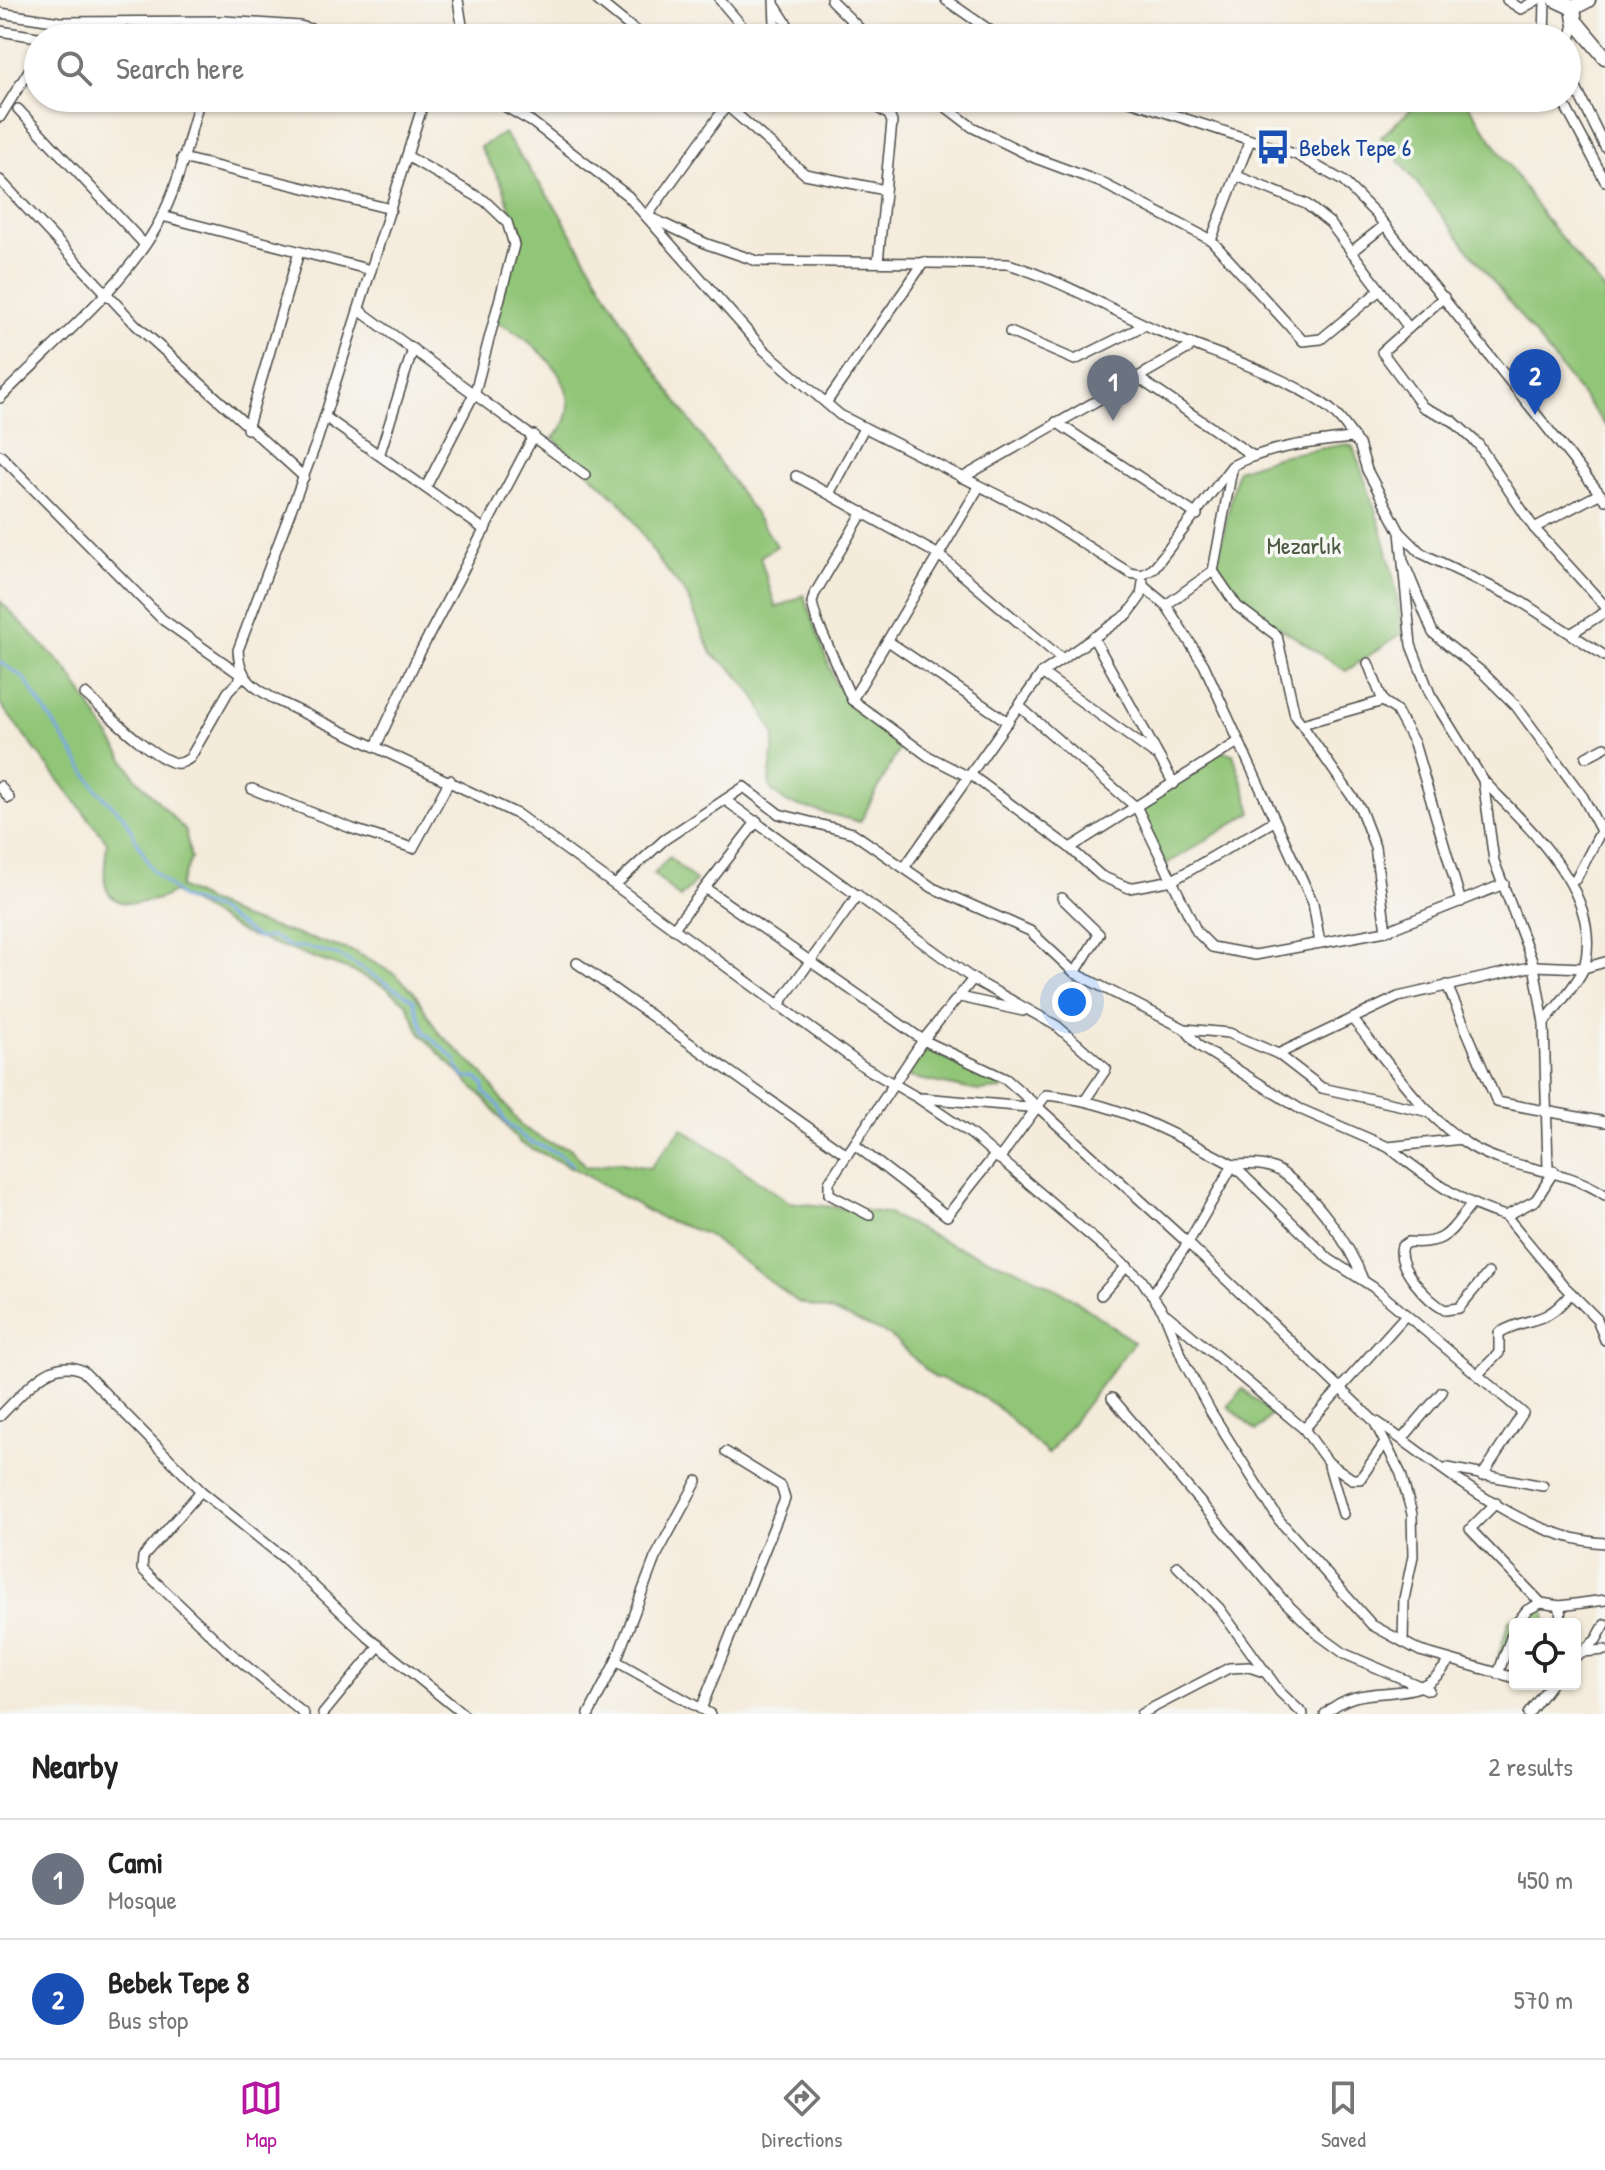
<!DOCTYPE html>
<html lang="en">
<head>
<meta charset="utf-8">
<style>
  body { margin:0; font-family:"Patrick Hand",sans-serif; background:#f2f2f2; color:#222 }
  .controls { position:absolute; right:24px; bottom:24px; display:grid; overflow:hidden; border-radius:8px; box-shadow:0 2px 6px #0004 }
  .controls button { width:72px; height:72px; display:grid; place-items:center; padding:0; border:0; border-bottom:2px solid #e0e0e0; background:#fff; color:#222; font:40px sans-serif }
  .you { position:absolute; left:1072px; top:1002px; width:28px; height:28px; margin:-20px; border:6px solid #fff; border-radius:50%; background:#1a73e8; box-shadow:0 0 0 12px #1a73e833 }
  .badge { display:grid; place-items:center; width:52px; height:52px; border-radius:50%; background:#b5179e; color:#fff; font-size:26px; font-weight:700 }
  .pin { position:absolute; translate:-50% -66px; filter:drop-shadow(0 2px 4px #0008) }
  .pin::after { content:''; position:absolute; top:42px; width:28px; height:24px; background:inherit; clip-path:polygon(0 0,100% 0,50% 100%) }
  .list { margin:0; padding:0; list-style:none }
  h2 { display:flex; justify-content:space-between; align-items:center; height:104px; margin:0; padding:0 32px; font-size:34px }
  h2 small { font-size:26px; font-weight:400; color:#767676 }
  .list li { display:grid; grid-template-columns:52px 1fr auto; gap:24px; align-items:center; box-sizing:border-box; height:120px; padding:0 32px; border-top:2px solid #e0e0e0 }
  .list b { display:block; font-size:30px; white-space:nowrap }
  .list p { margin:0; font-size:26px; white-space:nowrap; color:#767676 }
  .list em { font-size:26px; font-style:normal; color:#767676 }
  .icon { flex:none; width:44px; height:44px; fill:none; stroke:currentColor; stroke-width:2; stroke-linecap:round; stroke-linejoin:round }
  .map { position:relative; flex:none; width:1605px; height:1714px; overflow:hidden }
  .search { position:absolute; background:#fff; box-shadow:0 2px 6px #0004; left:24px; right:24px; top:24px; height:88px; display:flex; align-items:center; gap:20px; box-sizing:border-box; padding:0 28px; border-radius:44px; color:#767676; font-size:30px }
  .sheet { height:344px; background:#fff }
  nav { display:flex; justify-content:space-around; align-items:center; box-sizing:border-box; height:112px; border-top:2px solid #e0e0e0; background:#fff; font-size:22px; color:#767676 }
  nav a { display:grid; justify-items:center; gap:4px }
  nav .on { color:#b5179e }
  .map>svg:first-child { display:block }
  .green { fill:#91c577; stroke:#5e7851; stroke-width:2 }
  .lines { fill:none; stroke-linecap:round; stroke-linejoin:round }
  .stream { stroke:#7aa8e3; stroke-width:3 }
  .minor-casing { stroke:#494845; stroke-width:12 }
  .highway-casing { stroke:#494845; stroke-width:17 }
  .minor { stroke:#fff; stroke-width:9 }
  .highway { stroke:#fff; stroke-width:14 }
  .labels { text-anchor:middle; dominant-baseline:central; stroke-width:7; stroke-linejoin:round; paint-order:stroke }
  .transit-label { font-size:24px; fill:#164399; stroke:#f6f6f2; text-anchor:start }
  .park-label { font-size:24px; fill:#4a5942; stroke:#f6f6f2 }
</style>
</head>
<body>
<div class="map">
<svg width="1605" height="1714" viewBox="0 0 1605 1714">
  <rect width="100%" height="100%" fill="#f6f6f2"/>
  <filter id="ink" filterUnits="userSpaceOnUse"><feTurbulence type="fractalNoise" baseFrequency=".0125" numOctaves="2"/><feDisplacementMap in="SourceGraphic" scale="16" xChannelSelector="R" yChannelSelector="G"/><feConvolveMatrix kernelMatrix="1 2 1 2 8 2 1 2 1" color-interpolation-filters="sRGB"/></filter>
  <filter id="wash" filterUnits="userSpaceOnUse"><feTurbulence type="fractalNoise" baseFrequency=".006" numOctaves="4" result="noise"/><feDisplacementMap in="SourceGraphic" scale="32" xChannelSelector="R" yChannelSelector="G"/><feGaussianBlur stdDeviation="1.8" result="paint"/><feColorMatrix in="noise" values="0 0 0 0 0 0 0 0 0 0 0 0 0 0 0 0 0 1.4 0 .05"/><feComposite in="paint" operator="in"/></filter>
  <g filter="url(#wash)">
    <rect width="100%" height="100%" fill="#f4ebdb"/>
    <!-- green -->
    <g class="green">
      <path d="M1423 98H1464L1544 217 1605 291V425L1381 137Z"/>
      <path d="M504 133 557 209 631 335 777 546 760 557 776 608 804 595 836 685 903 742 860 822 788 803 773 792 769 782 775 736 755 696 732 669 712 654 686 594 659 561 626 508 553 438C599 396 534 336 494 322L519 237 503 186 480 147Z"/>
      <path d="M1347 444 1353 447C1377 511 1395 565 1402 633L1346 671 1239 600 1217 566 1237 470 1279 456Z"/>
      <path d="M0 601 69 672 135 777 185 830 191 859 179 887 242 918 355 952 396 975 414 992 438 1032 483 1074 521 1126 547 1142 570 1148 587 1167 617 1162 650 1168 682 1128 789 1202 886 1213 954 1246 1026 1273 1071 1297 1134 1342 1048 1454 995 1405 969 1389 934 1377 889 1335 835 1312 798 1302 706 1234 658 1217 577 1170 520 1143 484 1098 421 1035 407 1004 386 987 352 971 243 933 173 892C161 900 151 901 137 903 95 906 105 871 107 842L0 704Z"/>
      <path d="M1221 751 1233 754 1252 812 1165 865 1139 807Z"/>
      <path d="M669 857 696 881 680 898 654 874Z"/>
      <path d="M930 1051 1002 1085V1089L978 1091 909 1077 906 1073 921 1052Z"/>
      <path d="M1243 1389 1272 1414 1256 1431 1228 1406Z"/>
      <path d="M1544 1603 1546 1624H1515V1663L1497 1661 1509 1620Z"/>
    </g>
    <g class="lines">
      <!-- stream -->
      <path class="stream" d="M0 662 24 678 98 791 124 817 153 871 182 898 215 909 258 938 274 937 290 947H306L340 956 413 999 424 1032 456 1060 457 1067 465 1077 477 1078 484 1085V1092L499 1106 505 1121 528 1141 558 1153 573 1165"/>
    </g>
  </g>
  <g filter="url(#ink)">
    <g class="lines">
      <!-- minor casing -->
      <g class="minor-casing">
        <g id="minor">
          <path d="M458 0 464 38"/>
          <path d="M597 0 644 38"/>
          <path d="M720 0 752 38"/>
          <path d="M831 0 869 38"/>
          <path d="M946 0 1001 38"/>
          <path d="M1507 0 1521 9 1537 0"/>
          <path d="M776 7 796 38"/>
          <path d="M0 13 60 22 225 21 300 26 345 38"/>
          <path d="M0 31 44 38"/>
          <path d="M124 38 170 23"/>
          <path d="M219 38 225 21"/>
          <path d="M771 38 775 24 774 0"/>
          <path d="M1544 38 1545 0"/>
          <path d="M1567 50 1575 21"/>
          <path d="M1567 59 1571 78 1605 147"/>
          <path d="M425 98 317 441 238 650C239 679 254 688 278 701L517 814 864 1067 918 1098 971 1134 1141 1279 1164 1313 1185 1364 1211 1412 1279 1520 1372 1625 1420 1651 1515 1678"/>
          <path d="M490 98 532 122 628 196 764 350 840 415 1039 516 1130 573 1142 575 1153 569 1232 466C1266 447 1313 442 1352 438L1359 444 1367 470 1400 532 1421 553 1517 599 1605 656"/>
          <path d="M718 98 805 174 885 190"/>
          <path d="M732 98 647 216 707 244 757 261 1008 264C1061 280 1109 309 1159 331 1213 354 1273 370 1322 403 1337 413 1345 425 1355 439"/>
          <path d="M863 98 889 115 892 122 878 262"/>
          <path d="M934 98 972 127 1035 158 1100 182 1211 240 1303 341 1321 339 1380 290"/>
          <path d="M1121 98 1297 155 1343 181 1376 214 1605 500"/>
          <path d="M1561 98 1605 181"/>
          <path d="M18 109 145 245"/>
          <path d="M0 117 38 56"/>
          <path d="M407 156 485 201 507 222 514 245 475 392 426 487"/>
          <path d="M182 158 391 209"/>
          <path d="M1237 176 1306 204 1330 223 1409 328"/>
          <path d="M0 180 136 325 304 477"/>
          <path d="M162 216 371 270"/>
          <path d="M1211 240 1250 140"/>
          <path d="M1351 252 1385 225"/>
          <path d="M1444 297 1382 352 1423 407 1453 421 1478 444 1534 528 1605 606"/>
          <path d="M359 310 585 475"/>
          <path d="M1010 332 1075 360 1145 325"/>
          <path d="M1137 377 1253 456"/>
          <path d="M0 398C49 348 123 287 157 226 179 187 188 140 200 98"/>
          <path d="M826 403 924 262"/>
          <path d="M325 417 485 530"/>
          <path d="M1056 422 1197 515"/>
          <path d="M247 429 299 252"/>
          <path d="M380 453 413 349"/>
          <path d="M0 455 162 619 244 677"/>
          <path d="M1232 470 1213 571 1237 606 1277 636 1295 715 1360 808 1375 847 1386 931"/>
          <path d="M796 476 939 555 1062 659"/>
          <path d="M962 478 1194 345"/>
          <path d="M829 494 864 428"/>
          <path d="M863 512 814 595 812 603 817 621 852 700 928 756 969 777"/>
          <path d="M1534 528 1599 494"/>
          <path d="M1400 532 1411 645 1430 694 1483 780 1494 861 1534 966 1544 1023 1548 1169"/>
          <path d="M1404 563 1433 633 1483 673 1516 706 1583 797 1601 831 1576 879"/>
          <path d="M1143 586 1166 605 1204 665 1313 903 1320 943"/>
          <path d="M1166 605 1213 571"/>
          <path d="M1572 633 1605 612"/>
          <path d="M1093 637 1174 784"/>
          <path d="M888 641 1008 722"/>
          <path d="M1368 663 1383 701 1396 710 1414 743 1461 902"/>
          <path d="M1042 673 1154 754"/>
          <path d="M85 694C109 714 144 751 172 762 179 765 184 762 190 758L228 692 242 677"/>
          <path d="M852 700 979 487"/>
          <path d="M1019 706 1137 808 1197 932 1212 947 1255 955 1386 931 1504 884"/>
          <path d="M1302 724 1383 701"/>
          <path d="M376 746 417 658 534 435"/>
          <path d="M1586 757 1605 747"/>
          <path d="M971 775 1070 848 1101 876 1129 888 1173 880 1274 821"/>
          <path d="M1483 780C1527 827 1605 893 1584 968 1575 988 1556 1006 1544 1023"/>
          <path d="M0 786 9 798"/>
          <path d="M252 789 353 829 413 848 450 780"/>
          <path d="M725 800 973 979 1057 1026 1106 1069 1086 1099"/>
          <path d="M1070 848 1238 742"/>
          <path d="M904 868 1042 673 1128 614 1141 596 1143 582"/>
          <path d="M615 885 664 840 744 787 779 814 853 833 933 888 1030 931 1075 973 1185 1029 1229 1033 1278 1054 1322 1088 1430 1112"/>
          <path d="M705 888 923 1040 1006 1079 1039 1108"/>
          <path d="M1062 898 1099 934 1075 973"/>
          <path d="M673 929 757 821"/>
          <path d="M577 963 847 1155"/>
          <path d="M1447 985 1497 1102 1605 1122"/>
          <path d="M960 997 1023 1011"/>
          <path d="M778 1006 858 895"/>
          <path d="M1354 1021C1389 1063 1424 1118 1472 1147 1515 1172 1562 1166 1605 1195"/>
          <path d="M1185 1029 1199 1046 1300 1109 1388 1147 1462 1139"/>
          <path d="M1278 1054 1398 997 1534 966 1584 968 1605 962"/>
          <path d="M922 1098 1039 1108 1190 1245 1374 1421 1401 1474 1412 1514 1413 1556 1404 1599 1403 1642"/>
          <path d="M855 1145 947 1216 995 1155"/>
          <path d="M1388 1147C1425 1175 1460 1204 1506 1216L1536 1200 1554 1171"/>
          <path d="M999 1159 1046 1095C1114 1101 1173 1133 1233 1165L1188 1243 1152 1295"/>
          <path d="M1233 1165 1329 1259 1373 1287 1523 1413 1482 1476"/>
          <path d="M1233 1165C1249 1164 1267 1163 1281 1172 1314 1194 1350 1244 1363 1280"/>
          <path d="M1472 1204C1448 1233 1447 1245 1408 1242L1402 1246C1395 1267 1428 1301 1445 1310L1459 1308 1488 1273"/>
          <path d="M869 1215 829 1194V1182L923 1040 973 979"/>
          <path d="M1506 1216 1564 1286 1597 1319 1605 1340"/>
          <path d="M1101 1295 1127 1266"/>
          <path d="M1167 1315 1304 1429 1328 1462 1343 1514"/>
          <path d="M1478 1374 1499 1353V1333C1532 1314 1543 1328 1571 1293"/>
          <path d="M1112 1398 1283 1600 1319 1635 1345 1654 1429 1690"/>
          <path d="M0 1416C22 1395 50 1354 83 1371L201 1491 285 1559 368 1637 463 1714"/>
          <path d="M1377 1422C1445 1468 1520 1538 1605 1543"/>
          <path d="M1304 1429 1405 1316"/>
          <path d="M1402 1439 1442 1392"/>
          <path d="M1329 1463 1352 1479H1360L1385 1443"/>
          <path d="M1448 1468 1543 1486"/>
          <path d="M201 1491 143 1557 142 1569 226 1649 304 1714"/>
          <path d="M1496 1503 1470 1529 1541 1603 1560 1606 1605 1600"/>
          <path d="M1177 1566 1219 1608 1280 1692 1303 1714"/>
          <path d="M1560 1606 1561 1624"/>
          <path d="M1516 1624 1527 1610 1541 1603"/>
          <path d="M1582 1652 1605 1650"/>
          <path d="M1575 1657 1596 1640 1605 1624"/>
          <path d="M616 1661 710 1714"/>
          <path d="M1498 1674 1515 1626"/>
          <path d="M701 1709 785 1499 781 1486 726 1452"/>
          <path d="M323 1714 379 1646"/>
          <path d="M589 1714 616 1661 655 1558 697 1481"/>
          <path d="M1141 1714 1229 1668 1249 1667 1267 1673"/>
          <path d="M1325 1714C1367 1674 1418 1714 1449 1660"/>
          <path d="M1528 1714 1551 1684"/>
        </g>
      </g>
      <!-- highway casing -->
      <g class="highway-casing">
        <g id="highway">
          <path d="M1556 0 1573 8 1588 0"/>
          <path d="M1573 8 1575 21 1605 57"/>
        </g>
      </g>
      <!-- minor -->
      <use href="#minor" class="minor"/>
      <!-- highway -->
      <use href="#highway" class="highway"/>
    </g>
  </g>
  <!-- icons -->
  <defs>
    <g id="bus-bare" transform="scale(2.76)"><path d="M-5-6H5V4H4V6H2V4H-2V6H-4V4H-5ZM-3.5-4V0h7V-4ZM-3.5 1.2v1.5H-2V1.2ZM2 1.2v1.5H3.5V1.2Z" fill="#1a4fb4" stroke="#f6f6f2" stroke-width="2.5" paint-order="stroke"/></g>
  </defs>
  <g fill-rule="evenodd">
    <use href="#bus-bare" x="1273" y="147"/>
  </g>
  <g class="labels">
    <!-- transit labels -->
    <g class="transit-label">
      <text x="1299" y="147">Bebek Tepe 6</text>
    </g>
    <!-- park labels -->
    <g class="park-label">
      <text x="1304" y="545">Mezarlık</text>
    </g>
  </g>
</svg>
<div class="controls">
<button><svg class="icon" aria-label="locate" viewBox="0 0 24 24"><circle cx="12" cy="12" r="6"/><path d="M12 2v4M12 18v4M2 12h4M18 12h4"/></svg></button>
</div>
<div class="you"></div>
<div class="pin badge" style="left:1113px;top:421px;background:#6b7280">1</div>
<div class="pin badge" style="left:1535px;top:415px;background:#1a4fb4">2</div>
<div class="search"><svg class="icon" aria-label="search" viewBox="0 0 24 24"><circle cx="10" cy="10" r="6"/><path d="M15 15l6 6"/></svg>Search here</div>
</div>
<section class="sheet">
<h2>Nearby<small>2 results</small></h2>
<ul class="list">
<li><span class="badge" style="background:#6b7280">1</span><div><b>Cami</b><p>Mosque</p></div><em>450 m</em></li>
<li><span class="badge" style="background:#1a4fb4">2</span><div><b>Bebek Tepe 8</b><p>Bus stop</p></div><em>570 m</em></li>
</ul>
</section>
<nav>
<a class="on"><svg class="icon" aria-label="map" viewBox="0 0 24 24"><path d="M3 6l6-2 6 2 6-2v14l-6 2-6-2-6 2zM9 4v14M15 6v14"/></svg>Map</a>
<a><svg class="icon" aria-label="directions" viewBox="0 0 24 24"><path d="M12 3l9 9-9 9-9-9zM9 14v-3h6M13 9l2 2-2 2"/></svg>Directions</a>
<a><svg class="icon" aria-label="saved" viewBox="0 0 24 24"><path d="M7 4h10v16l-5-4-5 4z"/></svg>Saved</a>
</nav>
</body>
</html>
